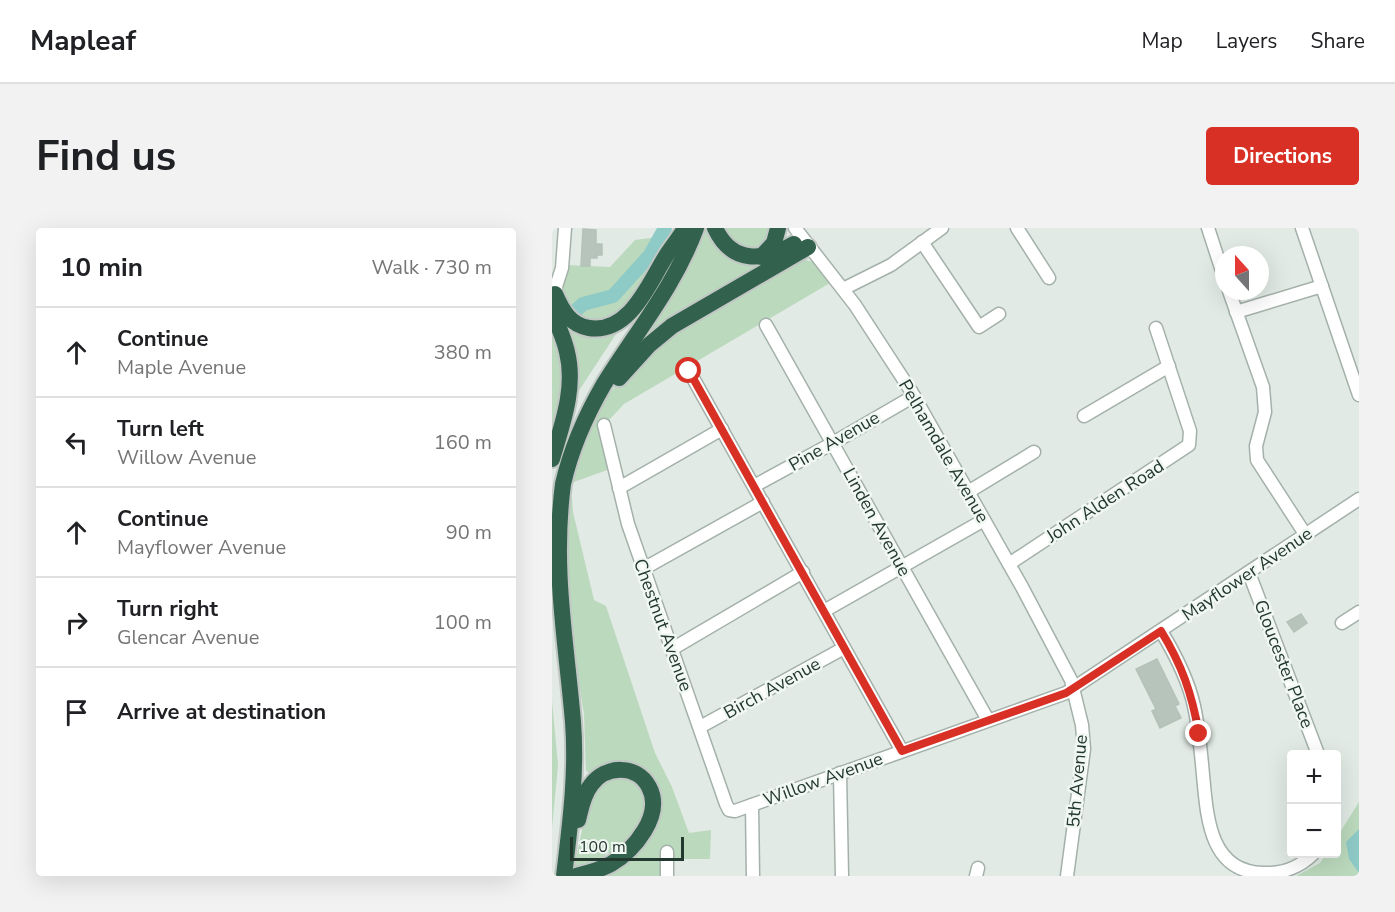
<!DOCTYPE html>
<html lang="en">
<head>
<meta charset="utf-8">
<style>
  body { margin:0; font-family:"Nunito Sans",sans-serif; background:#f2f2f2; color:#202124 }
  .controls { position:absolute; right:18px; bottom:18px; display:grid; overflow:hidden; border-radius:6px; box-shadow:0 6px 24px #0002 }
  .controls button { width:54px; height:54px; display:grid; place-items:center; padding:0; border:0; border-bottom:2px solid #e0e0e0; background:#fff; color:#202124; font:30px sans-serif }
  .compass { position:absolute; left:663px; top:18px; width:54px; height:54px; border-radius:50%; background:#fff; box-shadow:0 6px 24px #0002; rotate:339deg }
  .scale { position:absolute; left:18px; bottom:15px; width:114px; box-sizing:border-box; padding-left:6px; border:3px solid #23382e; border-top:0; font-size:16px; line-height:21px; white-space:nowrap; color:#23382e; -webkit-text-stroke:4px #f1f7f2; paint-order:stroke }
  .stop { position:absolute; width:18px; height:18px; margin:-14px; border:4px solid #d93025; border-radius:50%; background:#fff }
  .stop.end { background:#d93025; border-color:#fff; box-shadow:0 2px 6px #0008 }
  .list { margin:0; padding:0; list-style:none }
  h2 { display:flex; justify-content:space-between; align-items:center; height:78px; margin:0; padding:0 24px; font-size:26px }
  h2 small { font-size:20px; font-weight:400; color:#757577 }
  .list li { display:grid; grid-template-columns:39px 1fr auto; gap:18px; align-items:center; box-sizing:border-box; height:90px; padding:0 24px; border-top:2px solid #e0e0e0 }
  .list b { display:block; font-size:22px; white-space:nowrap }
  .list p { margin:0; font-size:20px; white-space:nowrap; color:#757577 }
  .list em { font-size:20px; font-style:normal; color:#757577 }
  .icon { flex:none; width:33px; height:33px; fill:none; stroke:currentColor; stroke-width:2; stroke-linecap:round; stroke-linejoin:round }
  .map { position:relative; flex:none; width:807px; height:648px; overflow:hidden; border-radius:6px }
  header { display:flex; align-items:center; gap:36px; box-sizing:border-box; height:84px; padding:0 30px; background:#fff; border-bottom:2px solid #e0e0e0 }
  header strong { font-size:28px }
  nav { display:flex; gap:33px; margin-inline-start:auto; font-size:21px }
  .intro { display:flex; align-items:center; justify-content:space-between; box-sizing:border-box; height:144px; padding:0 36px }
  h1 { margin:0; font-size:42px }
  .button { padding:15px 27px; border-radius:6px; background:#d93025; color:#fff; font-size:21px; font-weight:700 }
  main { display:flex; gap:36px; padding:0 36px }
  aside { flex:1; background:#fff; border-radius:6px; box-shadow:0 6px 24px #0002 }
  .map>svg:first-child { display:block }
  .green { fill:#bbd9bd }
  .water { fill:#8ecac6 }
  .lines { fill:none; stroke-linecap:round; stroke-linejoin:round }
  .river { stroke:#8ecac6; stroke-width:14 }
  .building { fill:#b6c4bc; stroke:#b4c2b9; stroke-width:1.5 }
  .minor-casing { stroke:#a4b1aa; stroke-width:15 }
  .highway-casing { stroke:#c1c7c4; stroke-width:20 }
  .minor { stroke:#fff; stroke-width:12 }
  .highway { stroke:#32614d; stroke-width:16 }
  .route { stroke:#d93025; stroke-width:8 }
  .labels { text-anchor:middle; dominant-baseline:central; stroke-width:5; stroke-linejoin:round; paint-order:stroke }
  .street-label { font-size:18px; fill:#23382e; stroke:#f1f7f2 }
</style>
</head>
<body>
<header>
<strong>Mapleaf</strong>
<nav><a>Map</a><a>Layers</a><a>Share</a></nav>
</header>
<div class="intro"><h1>Find us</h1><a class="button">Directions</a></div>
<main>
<aside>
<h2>10 min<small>Walk · 730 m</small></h2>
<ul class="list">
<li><svg class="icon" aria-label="ahead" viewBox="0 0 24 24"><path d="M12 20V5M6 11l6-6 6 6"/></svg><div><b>Continue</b><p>Maple Avenue</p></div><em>380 m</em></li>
<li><svg class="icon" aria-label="left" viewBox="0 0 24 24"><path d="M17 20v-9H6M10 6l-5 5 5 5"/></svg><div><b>Turn left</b><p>Willow Avenue</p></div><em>160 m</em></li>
<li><svg class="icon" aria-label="ahead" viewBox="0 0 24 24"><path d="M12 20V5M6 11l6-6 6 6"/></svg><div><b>Continue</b><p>Mayflower Avenue</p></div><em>90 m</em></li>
<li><svg class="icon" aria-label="right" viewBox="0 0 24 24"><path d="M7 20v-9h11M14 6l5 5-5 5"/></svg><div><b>Turn right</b><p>Glencar Avenue</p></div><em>100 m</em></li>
<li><svg class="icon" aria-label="arrive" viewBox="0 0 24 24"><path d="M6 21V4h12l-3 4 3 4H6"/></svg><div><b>Arrive at destination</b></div></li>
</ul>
</aside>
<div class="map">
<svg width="807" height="648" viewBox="0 0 807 648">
  <rect width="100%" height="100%" fill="#e1eae4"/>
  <!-- green -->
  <g class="green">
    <path d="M107 0H120C108 29 69 116 26 90 18 86 13 70 9 62L15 37 58 39 83 12 106 9Z"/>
    <path d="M150 0H158L218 35 92 115 88 112Z"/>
    <path d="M169 0H221L210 20 190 21Z"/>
    <path d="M254 32 261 34 278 55 72 176 57 192 50 194 58 241 19 255 21 284 42 372 54 378 103 525 120 559 137 605 159 602 158 631H121L110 648H46L103 596 95 546 38 545 34 543 32 486 5 326 19 244 40 194 57 166 74 146 105 114 248 33Z"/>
    <path d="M6 83 66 103 28 161 21 176Z"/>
    <path d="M0 93 12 146 0 215Z"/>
    <path d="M0 473 6 537 0 600Z"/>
    <path d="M60 546 84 551 97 578 82 608 59 629 56 624 50 631 22 641 37 567Z"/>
    <path d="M807 574V648H744L768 635 774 626H784L785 609Z"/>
  </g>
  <!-- water -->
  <path class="water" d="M807 601V645L797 631 794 614Z"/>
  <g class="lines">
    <!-- river -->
    <path class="river" d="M20 86 31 76 61 68 98 27 113 0"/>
  </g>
  <!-- building -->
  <g class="building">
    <path d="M31 1 44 2V16H50V27H45V30H38V38H29Z"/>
    <path d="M749 386 755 395 742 404 735 394Z"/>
    <path d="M605 431 627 476 623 478 629 490 608 500 600 483 604 481 584 441Z"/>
  </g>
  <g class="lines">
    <!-- minor casing -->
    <g class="minor-casing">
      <g id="minor">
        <path d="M243 0 303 77 359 163 470 359 519 452 530 497 532 521 515 648"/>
        <path d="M465 0 497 50"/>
        <path d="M656 0 672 49"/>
        <path d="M750 0 807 167"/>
        <path d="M370 14 427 99 447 86"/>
        <path d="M291 61 339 37 390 0"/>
        <path d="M677 63 711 159 713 184 704 218 705 232 753 306"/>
        <path d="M0 71 10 40 13 0"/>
        <path d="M684 84 770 58"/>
        <path d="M214 97 436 492"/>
        <path d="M137 143 350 523"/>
        <path d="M532 188 617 138"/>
        <path d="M52 197 76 296 174 576 177 582 183 583 514 465 807 271"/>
        <path d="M202 258 281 215 362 168"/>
        <path d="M67 260 170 201"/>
        <path d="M416 264 482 224"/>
        <path d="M457 336 637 217 638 203 604 100"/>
        <path d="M91 341 211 274"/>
        <path d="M697 345 766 526"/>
        <path d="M272 383 432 292"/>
        <path d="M790 395 807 384"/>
        <path d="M609 403C623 426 636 451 642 478 647 501 649 524 651 547 655 588 657 644 711 645 730 646 748 639 761 626"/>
        <path d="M120 421 251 344"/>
        <path d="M148 499 292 420"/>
        <path d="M288 545 290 648"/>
        <path d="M200 577 201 648"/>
        <path d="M115 624V648"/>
        <path d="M424 648 426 640"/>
      </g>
    </g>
    <!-- highway casing -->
    <g class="highway-casing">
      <g id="highway">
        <path d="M163 0C180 37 212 33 242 16"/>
        <path d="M209 29 222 15 226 0"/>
        <path d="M3 66C10 82 18 97 37 100 78 106 97 55 114 28 119 20 125 13 130 5"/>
        <path d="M0 84C6 97 12 110 15 124 24 160 10 197 0 231"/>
        <path d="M67 150 97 117 120 98 256 19"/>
        <path d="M12 648C18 597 25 546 21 494 14 411 0 341 11 256 19 221 34 187 52 156 84 104 123 58 144 0"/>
        <path d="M24 648C36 645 48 642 59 636 82 622 112 587 97 559 85 536 53 537 39 557 31 567 29 580 26 592"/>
      </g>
    </g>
    <!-- minor -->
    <use href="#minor" class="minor"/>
    <!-- highway -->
    <use href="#highway" class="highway"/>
  </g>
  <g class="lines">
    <!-- route -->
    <path class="route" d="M137 143 350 523 514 465 609 403C630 437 640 466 647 506"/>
  </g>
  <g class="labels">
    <!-- street labels -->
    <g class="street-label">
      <text transform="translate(282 213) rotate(-30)">Pine Avenue</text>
      <text transform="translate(392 223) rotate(60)">Pelhamdale Avenue</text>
      <text transform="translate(553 273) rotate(-33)">John Alden Road</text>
      <text transform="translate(325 294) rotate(61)">Linden Avenue</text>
      <text transform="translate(695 346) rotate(-34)">Mayflower Avenue</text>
      <text transform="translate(111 397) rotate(70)">Chestnut Avenue</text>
      <text transform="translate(732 436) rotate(69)">Gloucester Place</text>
      <text transform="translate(220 460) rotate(-29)">Birch Avenue</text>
      <text transform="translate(271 551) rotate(-20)">Willow Avenue</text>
      <text transform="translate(525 553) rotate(-85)">5th Avenue</text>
    </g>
  </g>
</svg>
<div class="controls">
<button>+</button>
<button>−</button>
</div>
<svg class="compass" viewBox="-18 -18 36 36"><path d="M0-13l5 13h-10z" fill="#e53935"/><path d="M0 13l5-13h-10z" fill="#757577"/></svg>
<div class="scale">100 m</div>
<div class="stop" style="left:137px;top:143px"></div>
<div class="stop end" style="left:647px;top:506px"></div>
</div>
</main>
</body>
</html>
